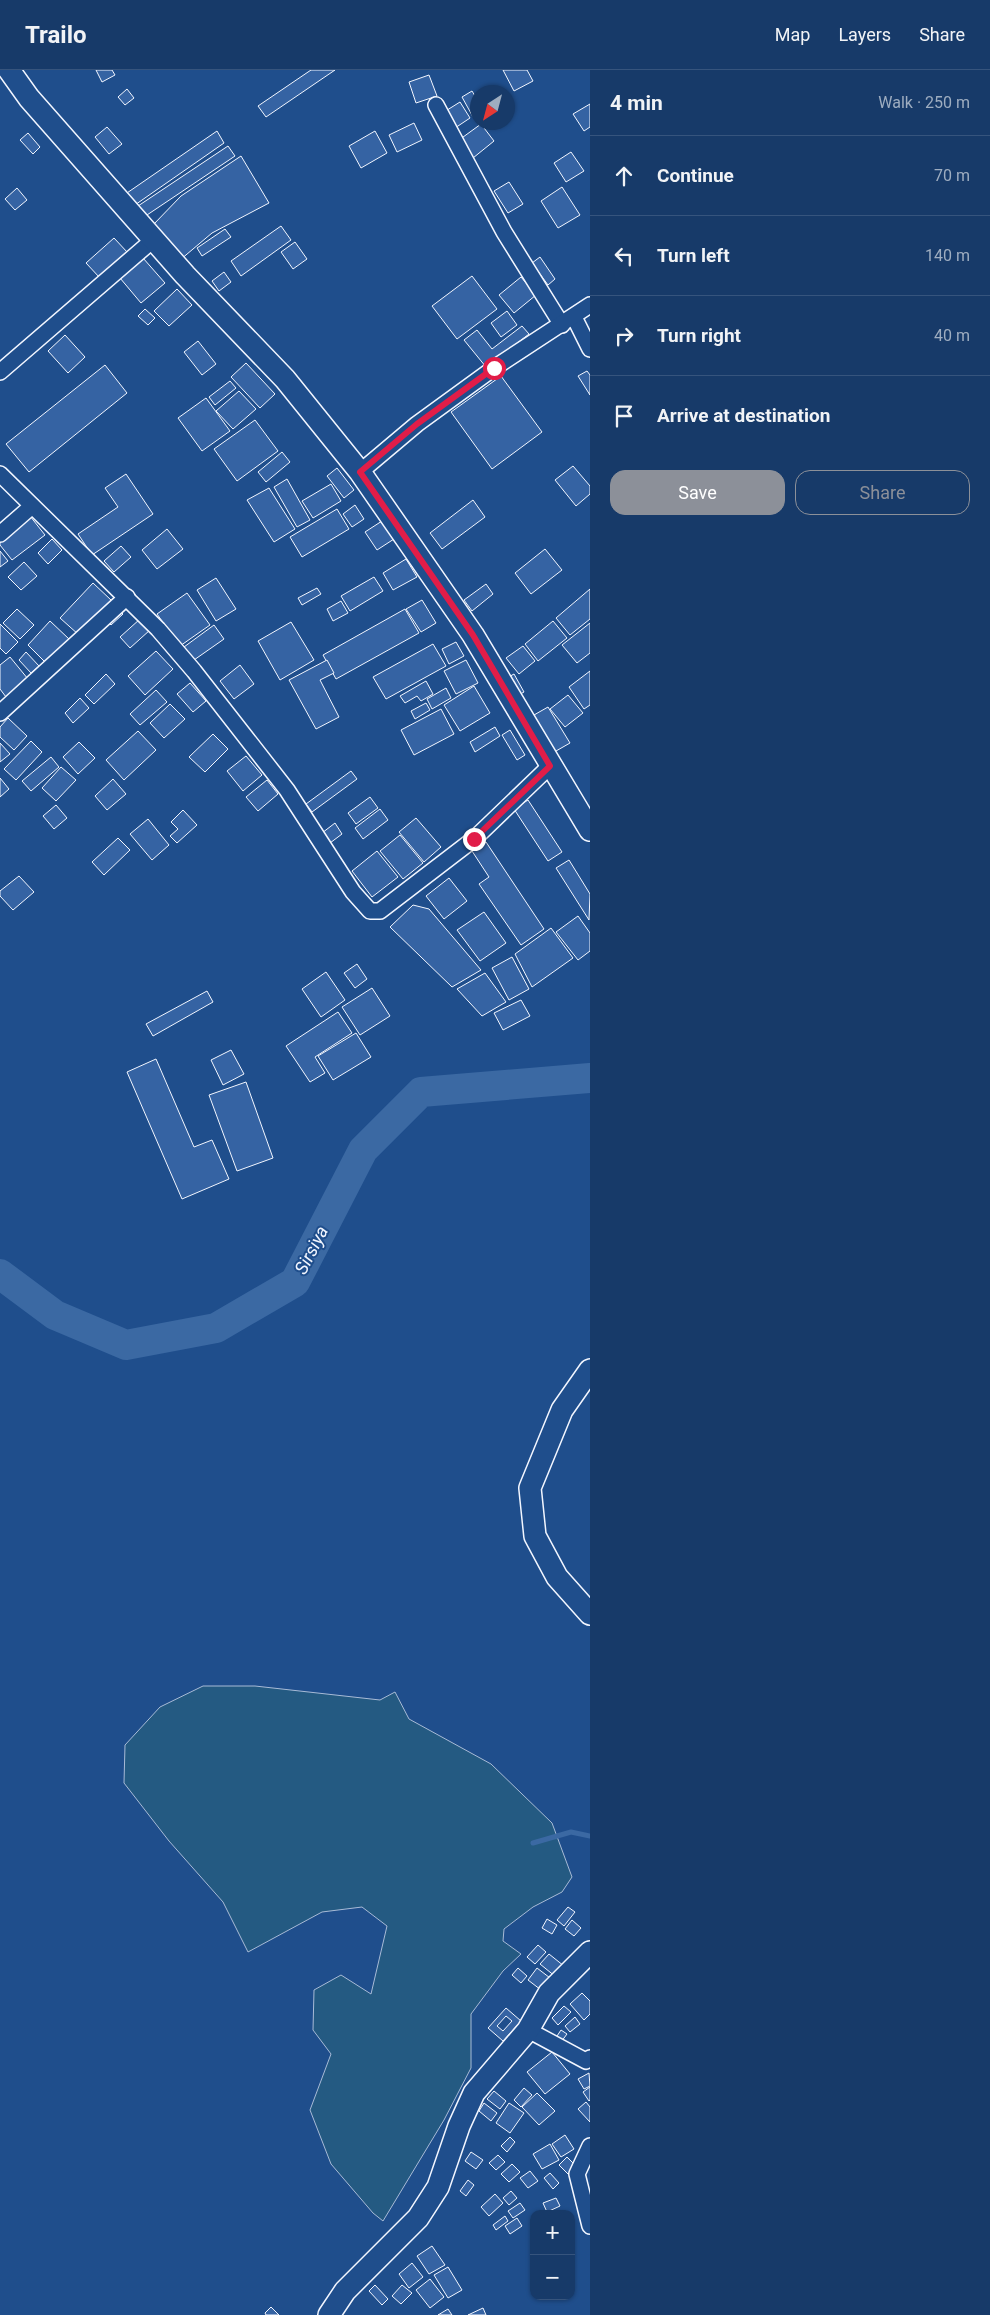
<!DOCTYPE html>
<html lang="en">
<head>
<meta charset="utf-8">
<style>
  body { margin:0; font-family:Roboto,sans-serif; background:#20416f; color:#f1f3f6 }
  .controls { position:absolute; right:15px; bottom:15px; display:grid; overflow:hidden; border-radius:10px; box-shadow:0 1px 4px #0004 }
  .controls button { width:45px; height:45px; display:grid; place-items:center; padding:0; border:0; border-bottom:1px solid #36547d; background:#173a69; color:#f1f3f6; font:25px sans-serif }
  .compass { position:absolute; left:470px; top:15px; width:45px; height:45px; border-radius:50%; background:#173a69; box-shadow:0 1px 4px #0004; rotate:216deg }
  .stop { position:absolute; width:15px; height:15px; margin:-11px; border:4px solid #e11d48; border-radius:50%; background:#fff }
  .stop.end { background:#e11d48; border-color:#fff; box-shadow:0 1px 5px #0008 }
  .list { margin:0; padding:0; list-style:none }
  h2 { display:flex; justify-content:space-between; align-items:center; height:65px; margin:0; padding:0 20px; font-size:21px }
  h2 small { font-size:16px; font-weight:400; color:#9eadc0 }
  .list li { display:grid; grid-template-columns:32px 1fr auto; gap:15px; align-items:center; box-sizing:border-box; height:80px; padding:0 20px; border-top:1px solid #36547d }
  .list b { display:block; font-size:19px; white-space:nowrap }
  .list em { font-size:16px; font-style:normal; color:#9eadc0 }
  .actions { display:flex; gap:10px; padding:15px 20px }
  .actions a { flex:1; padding:11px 0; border:1px solid #8c9099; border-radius:15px; text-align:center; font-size:18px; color:#8c9099 }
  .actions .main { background:#8c9099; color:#fff }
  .icon { flex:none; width:28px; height:28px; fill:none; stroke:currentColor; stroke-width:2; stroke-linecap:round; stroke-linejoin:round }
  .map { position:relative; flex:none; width:590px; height:2245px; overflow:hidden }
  header { display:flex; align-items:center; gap:30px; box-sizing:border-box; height:70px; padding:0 25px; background:#173a69; border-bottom:1px solid #36547d }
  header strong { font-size:24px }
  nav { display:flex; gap:28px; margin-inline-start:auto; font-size:18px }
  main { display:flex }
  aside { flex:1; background:#173a69 }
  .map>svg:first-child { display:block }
  .green { fill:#245a82; stroke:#a8bbd7 }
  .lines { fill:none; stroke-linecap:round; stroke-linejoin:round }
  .stream { stroke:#3b69a3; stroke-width:5 }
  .river { stroke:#3b69a3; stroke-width:30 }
  .building { fill:#3563a3; stroke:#f2f6ff; fill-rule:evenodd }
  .street-casing { stroke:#f2f6ff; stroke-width:18 }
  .secondary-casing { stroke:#f2f6ff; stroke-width:24 }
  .street { stroke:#1f4e8c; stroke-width:15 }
  .secondary { stroke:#1f4e8c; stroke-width:21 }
  .route { stroke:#e11d48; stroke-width:6 }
  .labels { text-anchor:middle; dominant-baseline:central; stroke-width:4; stroke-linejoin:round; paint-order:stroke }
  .water-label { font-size:18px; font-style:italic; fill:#f2f6ff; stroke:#1f4e8c }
</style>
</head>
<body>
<header>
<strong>Trailo</strong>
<nav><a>Map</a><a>Layers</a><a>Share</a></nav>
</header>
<main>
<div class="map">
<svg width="590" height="2245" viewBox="0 0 590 2245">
  <rect width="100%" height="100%" fill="#1f4e8c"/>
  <!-- green -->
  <path class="green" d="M203 1616H255L380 1630 395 1622 409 1649 491 1694 552 1753 572 1807 562 1822 533 1837 504 1859 503 1871 521 1884 503 1901 471 1944V1998L444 2050 383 2151 373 2143 331 2094 310 2040 331 1984 313 1960 314 1920 341 1905 371 1924 387 1856 362 1837 322 1842 248 1882 223 1832 169 1771 124 1713 125 1675 160 1637Z"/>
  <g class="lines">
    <!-- stream -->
    <path class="stream" d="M533 1773 571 1762 590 1766"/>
    <!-- river -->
    <path class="river" d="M0 1204 55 1245 126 1275 216 1258 295 1212 363 1080 421 1022 590 1008"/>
  </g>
  <!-- building -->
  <g class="building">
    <path d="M96 0H112L115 5 102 12Z"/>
    <path d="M311 0H335L266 47 258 36Z"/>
    <path d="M503 0H527L533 11 514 21Z"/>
    <path d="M429 5 437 26 416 33 409 12Z"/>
    <path d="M127 19 134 28 125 35 118 27Z"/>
    <path d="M472 21 478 31V45L473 47 462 27Z"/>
    <path d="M460 32 470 48 455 58 444 42Z"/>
    <path d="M590 34V57L584 61 573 44Z"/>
    <path d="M414 53 422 70 397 82 389 65Z"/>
    <path d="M481 54 494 71 473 88 459 70Z"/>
    <path d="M107 57 122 74 109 84 95 67Z"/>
    <path d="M217 61 224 73 132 137 124 125Z"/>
    <path d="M375 61 387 83 361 98 349 76Z"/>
    <path d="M28 63 40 77 33 84 20 70Z"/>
    <path d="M228 76 235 86 141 149 135 138Z"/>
    <path d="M571 82 584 101 566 112 554 93Z"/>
    <path d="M241 86 269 133 212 163 180 190 153 155 181 126Z"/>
    <path d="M509 112 523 134 508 143 494 121Z"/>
    <path d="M562 117 580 145 558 158 541 131Z"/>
    <path d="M17 118 27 130 15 140 5 129Z"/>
    <path d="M281 156 291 170 241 206 231 191Z"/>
    <path d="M225 159 231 167 202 186 197 178Z"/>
    <path d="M114 168 128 183 100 208 86 193Z"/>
    <path d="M295 172 307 189 293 199 281 182Z"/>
    <path d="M540 187 555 209 548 215 532 193Z"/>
    <path d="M143 188 165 213 141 233 120 208Z"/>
    <path d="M224 202 231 212 219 221 212 211Z"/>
    <path d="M472 206 497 239 457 269 432 236Z"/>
    <path d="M521 207 536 225 514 243 499 225Z"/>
    <path d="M177 219 192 235 169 256 154 241Z"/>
    <path d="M145 239 155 248 148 255 138 246Z"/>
    <path d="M507 241 517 255 501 267 491 253Z"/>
    <path d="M522 256 529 264 486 297 464 270 477 260 492 279Z"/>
    <path d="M65 265 85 287 68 303 48 281Z"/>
    <path d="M198 271 216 294 202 305 184 282Z"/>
    <path d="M246 293 275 324 260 338 231 307Z"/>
    <path d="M105 295 127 323 29 402 6 374Z"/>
    <path d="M587 301 590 305V325L578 306Z"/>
    <path d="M501 306 542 362 492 399 451 342Z"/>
    <path d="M230 311 236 318 215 335 209 327Z"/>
    <path d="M239 321 256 339 233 359 216 341Z"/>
    <path d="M206 328 230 361 202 381 178 348Z"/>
    <path d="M255 350 278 381 237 411 214 379Z"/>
    <path d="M282 382 290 392 266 412 258 402Z"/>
    <path d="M573 396 590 416V424L576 436 555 410Z"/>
    <path d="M337 398 354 420 344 428 327 406Z"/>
    <path d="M126 404 153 444 92 485 78 464 118 437 105 418Z"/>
    <path d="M287 409 310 450 297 457 274 417Z"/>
    <path d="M331 414 341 431 313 448 302 431Z"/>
    <path d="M269 418 295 459 274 472 247 430Z"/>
    <path d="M473 430 485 447 442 479 430 463Z"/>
    <path d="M355 435 364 449 352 457 343 444Z"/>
    <path d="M337 439 349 459 302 487 290 467Z"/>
    <path d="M30 446 45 465 12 490 0 475V470Z"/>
    <path d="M382 451 394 469 377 480 365 462Z"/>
    <path d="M167 459 183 479 157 499 142 480Z"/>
    <path d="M52 469 62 480 48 494 38 483Z"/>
    <path d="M121 476 131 487 114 502 104 491Z"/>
    <path d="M545 479 562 500 531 524 515 503Z"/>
    <path d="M0 481 8 491 0 497Z"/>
    <path d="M406 489 417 507 393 520 383 503Z"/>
    <path d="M24 492 37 506 21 520 8 507Z"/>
    <path d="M374 507 383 521 350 541 341 526Z"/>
    <path d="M216 508 236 539 216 551 197 520Z"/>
    <path d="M93 513 111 530 79 565 60 548Z"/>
    <path d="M486 514 493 524 472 541 464 530Z"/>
    <path d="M317 518 321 524 302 535 298 528Z"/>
    <path d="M590 519V549L570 565 556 548Z"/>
    <path d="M187 523 210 555 180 576 157 544Z"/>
    <path d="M422 530 436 553 421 562 406 539Z"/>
    <path d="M341 531 348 543 333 551 327 539Z"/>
    <path d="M17 539 34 555 20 569 3 553Z"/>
    <path d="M118 539 123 544 111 555 106 550Z"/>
    <path d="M405 539 419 563 336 609 323 585Z"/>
    <path d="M140 549 150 560 130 578 120 567Z"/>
    <path d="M50 551 69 569 46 593 28 575Z"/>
    <path d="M553 551 567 568 538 591 525 574Z"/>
    <path d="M291 552 314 590 280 610 258 571Z"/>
    <path d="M590 553V583L577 593 562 575Z"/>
    <path d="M0 554 18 572 6 584 0 578Z"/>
    <path d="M214 555 224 569 194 590 184 577Z"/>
    <path d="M456 572 464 586 449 594 442 579Z"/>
    <path d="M433 574 446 596 386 629 373 607Z"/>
    <path d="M523 576 535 591 519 604 506 588Z"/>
    <path d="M156 581 173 599 145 625 128 606Z"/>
    <path d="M26 582 39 596 31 603 19 590Z"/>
    <path d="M10 587 28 609 6 627 0 619V595Z"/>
    <path d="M327 590 334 603 320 610 339 647 316 659 289 610Z"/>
    <path d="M466 590 478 613 456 624 444 601Z"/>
    <path d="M240 595 254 614 234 629 220 611Z"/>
    <path d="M590 601V635L584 639 569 617Z"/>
    <path d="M106 604 115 614 94 634 85 625Z"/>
    <path d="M514 604 524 622 515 627 505 609Z"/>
    <path d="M426 611 433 624 421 631 417 626 405 633 400 626Z"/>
    <path d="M190 613 206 631 193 642 177 624Z"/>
    <path d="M474 616 490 643 460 661 444 635Z"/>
    <path d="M446 618 451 628 432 639 427 629Z"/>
    <path d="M156 620 167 632 140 655 130 644Z"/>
    <path d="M568 625 583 643 565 657 550 639Z"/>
    <path d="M80 628 89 638 73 653 65 643Z"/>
    <path d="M426 633 430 640 415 649 411 641Z"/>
    <path d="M170 634 185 649 164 668 150 653Z"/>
    <path d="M548 637 570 673 549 685 527 649Z"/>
    <path d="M441 639 454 664 414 685 401 660Z"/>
    <path d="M8 648 27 666 14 680 0 667V657Z"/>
    <path d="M495 657 500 666 475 682 470 672Z"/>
    <path d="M510 660 525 685 517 690 502 665Z"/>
    <path d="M138 661 156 680 124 710 106 690Z"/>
    <path d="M213 664 228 679 205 702 189 687Z"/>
    <path d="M31 671 42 682 16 710 4 699Z"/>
    <path d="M79 672 95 688 78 704 63 687Z"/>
    <path d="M0 673 10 684 0 692Z"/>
    <path d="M246 686 262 705 243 721 227 701Z"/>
    <path d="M51 687 59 697 31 721 22 711Z"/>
    <path d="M61 697 76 710 56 731 42 718Z"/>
    <path d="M351 701 357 709 312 742 306 734Z"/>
    <path d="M0 708 9 719 0 727Z"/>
    <path d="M113 709 126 724 107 740 95 726Z"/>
    <path d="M267 710 278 724 258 741 246 727Z"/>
    <path d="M370 727 378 738 356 754 348 743Z"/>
    <path d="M528 730 562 782 548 791 514 739Z"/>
    <path d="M56 735 67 748 54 759 43 746Z"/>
    <path d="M380 739 388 750 363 769 355 758Z"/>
    <path d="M183 740 197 755 177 773 170 766 178 759 171 752Z"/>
    <path d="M416 748 441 777 424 792 399 762Z"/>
    <path d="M148 749 169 775 152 790 130 764Z"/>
    <path d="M335 753 342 764 330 773 322 763Z"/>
    <path d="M400 765 423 793 403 809 380 781Z"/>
    <path d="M118 768 130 780 104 805 92 792Z"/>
    <path d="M486 772 544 859 521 875 479 814 489 807 472 781Z"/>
    <path d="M377 781 398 807 372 827 352 801Z"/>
    <path d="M569 790 590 824 589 850 556 798Z"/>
    <path d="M19 806 34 822 13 840 0 826V821Z"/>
    <path d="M449 808 467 831 444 849 426 826Z"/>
    <path d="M413 835 429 839 481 900 452 917 390 857Z"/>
    <path d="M484 842 506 873 480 891 457 860Z"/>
    <path d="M578 846 590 863V881L578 890 556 862Z"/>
    <path d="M551 858 573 888 532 917 515 884Z"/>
    <path d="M512 887 529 919 509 930 492 898Z"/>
    <path d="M357 894 367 909 355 918 344 903Z"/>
    <path d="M326 902 345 930 321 947 302 919Z"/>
    <path d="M485 903 506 932 482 946 457 919Z"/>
    <path d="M372 918 390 946 360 965 342 937Z"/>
    <path d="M207 921 213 932 153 966 146 954Z"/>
    <path d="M521 930 530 946 503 960 494 943Z"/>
    <path d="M338 942 352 963 315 987 325 1003 310 1012 286 976Z"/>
    <path d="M356 963 371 987 333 1010 318 986Z"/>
    <path d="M231 980 244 1004 223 1015 211 990Z"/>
    <path d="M156 989 194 1077 212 1070 229 1109 182 1129 127 1002Z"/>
    <path d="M246 1012 273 1088 237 1101 209 1025Z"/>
    <path d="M568 1837 575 1842 564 1856 557 1850Z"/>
    <path d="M547 1849 557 1855 552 1864 542 1858Z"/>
    <path d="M572 1850 581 1858 574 1866 565 1859Z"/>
    <path d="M538 1875 546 1882 535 1894 527 1887Z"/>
    <path d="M549 1884 564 1896 556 1907 540 1894Z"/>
    <path d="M518 1898 527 1906 521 1913 512 1905Z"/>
    <path d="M537 1898 554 1911 545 1923 528 1910Z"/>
    <path d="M582 1923 590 1931V1944L584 1950 570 1934Z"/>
    <path d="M564 1936 571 1942 558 1955 552 1948Z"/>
    <path d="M506 1938 521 1951 503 1971 488 1958ZM506 1946 512 1951 503 1961 497 1956Z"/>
    <path d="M575 1947 580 1954 570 1962 565 1956Z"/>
    <path d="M561 1960 567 1964 561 1972 555 1969Z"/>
    <path d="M552 1982 570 2004 545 2024 527 2002Z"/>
    <path d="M589 2003 590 2016 584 2019 578 2009Z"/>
    <path d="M590 2017V2030L589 2031 583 2022Z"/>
    <path d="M524 2018 532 2025 521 2037 514 2030Z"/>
    <path d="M494 2021 506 2031 500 2039 487 2029Z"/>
    <path d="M537 2023 555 2041 539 2055 522 2037Z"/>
    <path d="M586 2032 590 2037V2052L578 2039Z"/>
    <path d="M484 2033 497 2043 491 2051 479 2041Z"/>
    <path d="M509 2033 524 2043 510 2063 496 2053Z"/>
    <path d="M565 2065 574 2079 561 2087 552 2074Z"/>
    <path d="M510 2067 515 2072 507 2082 501 2076Z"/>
    <path d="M550 2074 559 2090 542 2099 533 2084Z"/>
    <path d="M471 2082 483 2090 476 2099 465 2091Z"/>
    <path d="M498 2085 505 2092 496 2100 489 2093Z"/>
    <path d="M567 2087 576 2096 568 2104 559 2095Z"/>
    <path d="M512 2094 520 2102 509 2112 501 2104Z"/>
    <path d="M530 2101 538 2111 528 2118 520 2108Z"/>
    <path d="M550 2103 559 2113 553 2119 544 2108Z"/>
    <path d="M468 2110 474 2115 466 2126 460 2121Z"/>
    <path d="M511 2121 517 2128 509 2135 503 2128Z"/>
    <path d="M495 2124 503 2133 489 2146 481 2137Z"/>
    <path d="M556 2128 560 2136 547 2142 543 2133Z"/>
    <path d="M520 2133 525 2140 513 2148 508 2141Z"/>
    <path d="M505 2146 508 2151 496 2160 493 2155Z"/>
    <path d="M517 2148 522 2156 510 2164 505 2156Z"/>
    <path d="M432 2176 445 2195 429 2204 417 2186Z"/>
    <path d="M412 2193 423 2207 409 2218 399 2204Z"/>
    <path d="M448 2197 462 2220 448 2228 434 2205Z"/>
    <path d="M430 2209 444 2227 430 2238 416 2220Z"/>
    <path d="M375 2215 388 2229 382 2235 369 2221Z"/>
    <path d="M402 2215 412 2223 401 2234 392 2226Z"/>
    <path d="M271 2237 279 2245H266L265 2243Z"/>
    <path d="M483 2238 486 2245H468Z"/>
    <path d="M448 2239 452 2245H438Z"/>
  </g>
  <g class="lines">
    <!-- street casing -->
    <g class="street-casing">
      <g id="street">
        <path d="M436 35 504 162 562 255"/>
        <path d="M574 247 590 279"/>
        <path d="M0 302 153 170"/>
        <path d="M360 402 417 354 494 298 590 235"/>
        <path d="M0 404 158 559 194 601 287 720 353 822 370 841H380L474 769 550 696"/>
        <path d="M0 464 32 436"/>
        <path d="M0 643 127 527"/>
        <path d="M528 1960 586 1991 590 1988"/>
        <path d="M590 2076 577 2104 590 2156"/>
      </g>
    </g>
    <!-- secondary casing -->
    <g class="secondary-casing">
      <g id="secondary">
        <path d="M9 0 29 28 185 205 285 309 360 402 473 565 590 760"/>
        <path d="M590 1300 562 1340 530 1418 535 1466 557 1507 590 1544"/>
        <path d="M329 2245 345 2221 418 2148 438 2117 459 2056 474 2023 528 1960 549 1923 590 1882"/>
      </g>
    </g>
    <!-- street -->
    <use href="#street" class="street"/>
    <!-- secondary -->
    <use href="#secondary" class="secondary"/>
  </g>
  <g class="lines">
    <!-- route -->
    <path class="route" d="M474 769 550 696 473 565 360 402 417 354 494 298"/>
  </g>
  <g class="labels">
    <!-- water labels -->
    <g class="water-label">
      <text transform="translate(311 1180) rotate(-63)">Sirsiya</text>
    </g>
  </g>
</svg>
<div class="controls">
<button>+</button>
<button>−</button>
</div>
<svg class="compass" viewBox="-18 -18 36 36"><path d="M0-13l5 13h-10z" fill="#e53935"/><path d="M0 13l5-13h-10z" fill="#9eadc0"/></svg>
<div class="stop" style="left:494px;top:298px"></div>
<div class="stop end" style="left:474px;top:769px"></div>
</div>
<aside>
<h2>4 min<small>Walk · 250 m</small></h2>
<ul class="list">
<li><svg class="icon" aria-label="ahead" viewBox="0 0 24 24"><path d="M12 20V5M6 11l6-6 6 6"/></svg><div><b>Continue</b></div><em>70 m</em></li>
<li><svg class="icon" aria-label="left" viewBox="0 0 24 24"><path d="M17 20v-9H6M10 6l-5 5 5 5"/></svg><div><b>Turn left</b></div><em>140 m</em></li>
<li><svg class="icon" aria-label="right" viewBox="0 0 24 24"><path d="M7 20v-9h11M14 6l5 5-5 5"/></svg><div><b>Turn right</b></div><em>40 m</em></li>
<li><svg class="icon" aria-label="arrive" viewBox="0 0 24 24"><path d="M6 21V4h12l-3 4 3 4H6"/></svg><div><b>Arrive at destination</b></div></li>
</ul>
<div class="actions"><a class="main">Save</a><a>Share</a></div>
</aside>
</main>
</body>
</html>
